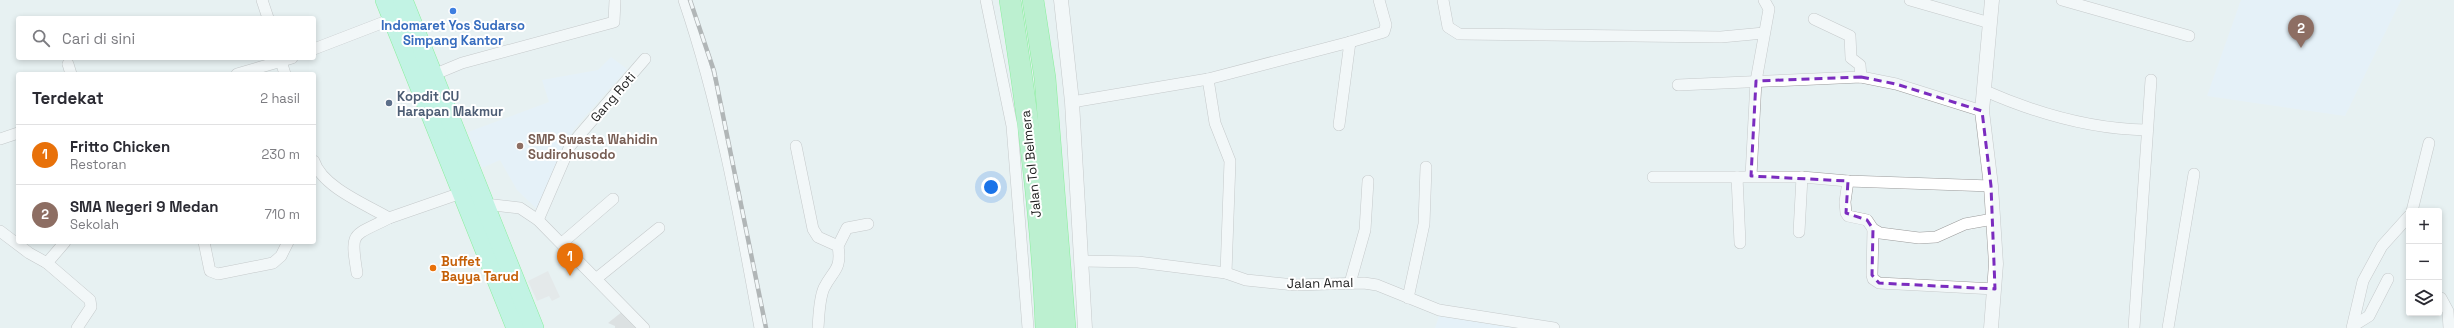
<!DOCTYPE html>
<html lang="id">
<head>
<meta charset="utf-8">
<style>
  body { margin:0; font-family:"Space Grotesk",sans-serif; background:#f2f2f3; color:#2b2b33 }
  .controls { position:absolute; right:12px; bottom:12px; display:grid; overflow:hidden; border-radius:4px; box-shadow:0 2px 6px #0003 }
  .controls button { width:36px; height:36px; display:grid; place-items:center; padding:0; border:0; border-bottom:1px solid #e1e1e2; background:#fff; color:#2b2b33; font:20px sans-serif }
  .you { position:absolute; left:991px; top:187px; width:14px; height:14px; margin:-10px; border:3px solid #fff; border-radius:50%; background:#1a73e8; box-shadow:0 0 0 6px #1a73e833 }
  .badge { display:grid; place-items:center; width:26px; height:26px; border-radius:50%; background:#187649; color:#fff; font-size:13px; font-weight:700 }
  .pin { position:absolute; translate:-50% -33px; filter:drop-shadow(0 1px 2px #0008) }
  .pin::after { content:''; position:absolute; top:21px; width:14px; height:12px; background:inherit; clip-path:polygon(0 0,100% 0,50% 100%) }
  .list { margin:0; padding:0; list-style:none }
  h2 { display:flex; justify-content:space-between; align-items:center; height:52px; margin:0; padding:0 16px; font-size:17px }
  h2 small { font-size:13px; font-weight:400; color:#7c7c81 }
  .list li { display:grid; grid-template-columns:26px 1fr auto; gap:12px; align-items:center; box-sizing:border-box; height:60px; padding:0 16px; border-top:1px solid #e1e1e2 }
  .list b { display:block; font-size:15px; white-space:nowrap }
  .list p { margin:0; font-size:13px; white-space:nowrap; color:#7c7c81 }
  .list em { font-size:13px; font-style:normal; color:#7c7c81 }
  .icon { flex:none; width:22px; height:22px; fill:none; stroke:currentColor; stroke-width:2; stroke-linecap:round; stroke-linejoin:round }
  .map { position:relative; flex:none; width:2454px; height:328px; overflow:hidden }
  .search { position:absolute; background:#fff; box-shadow:0 2px 6px #0003; left:16px; top:16px; width:300px; height:44px; display:flex; align-items:center; gap:10px; box-sizing:border-box; padding:0 14px; border-radius:4px; color:#7c7c81; font-size:15px }
  .panel { position:absolute; background:#fff; box-shadow:0 2px 6px #0003; left:16px; top:72px; width:300px; height:172px; border-radius:4px }
  .map>svg:first-child { display:block }
  .education { fill:#e3f2ff }
  .religious { fill:#cfcfcf }
  .parking { fill:#e1e1e1 }
  .lines { fill:none; stroke-linecap:round; stroke-linejoin:round }
  .minor-casing { stroke:#9b9b9b; stroke-width:12 }
  .tertiary-casing { stroke:#9b9b9b; stroke-width:15 }
  .trunk-casing { stroke:#17ed34; stroke-width:20 }
  .motorway-casing { stroke:#17ed34; stroke-width:22 }
  .minor { stroke:#fff; stroke-width:11 }
  .tertiary { stroke:#fff; stroke-width:14 }
  .trunk { stroke:#94f6d2; stroke-width:19 }
  .motorway { stroke:#88f0a6; stroke-width:21 }
  .rail-casing { stroke:#6f6f6f; stroke-width:4.5 }
  .rail { stroke:#fff; stroke-width:3; stroke-dasharray:9; stroke-linecap:butt }
  .marked { fill:none; stroke:#7b2cbf; stroke-width:3; stroke-dasharray:8 5; stroke-linejoin:round }
  .shop-dot { fill:#3f7fe0; stroke:#fff; stroke-width:1.5 }
  .service-dot { fill:#5c6f8a; stroke:#fff; stroke-width:1.5 }
  .education-dot { fill:#8d6e63; stroke:#fff; stroke-width:1.5 }
  .food-dot { fill:#e8710a; stroke:#fff; stroke-width:1.5 }
  .labels { text-anchor:middle; dominant-baseline:central; stroke-width:4; stroke-linejoin:round; paint-order:stroke }
  .shop-label { font-size:13px; font-weight:bold; fill:#366cbe; stroke:#fff }
  .service-label { font-size:13px; font-weight:bold; fill:#4e5e75; stroke:#fff; text-anchor:start }
  .street-label { font-size:13px; fill:#212121; stroke:#fff }
  .education-label { font-size:13px; font-weight:bold; fill:#785e54; stroke:#fff; text-anchor:start }
  .food-label { font-size:13px; font-weight:bold; fill:#c56008; stroke:#fff; text-anchor:start }
</style>
</head>
<body>
<div class="map">
<svg width="2454" height="328" viewBox="0 0 2454 328">
  <rect width="100%" height="100%" fill="#e7f1f2"/>
  <!-- education -->
  <g class="education">
    <path d="M2241 0H2401L2345 116 2207 96Z"/>
    <path d="M611 57 627 69 574 129 538 210 517 190 500 160 482 168 468 132 549 102 542 80 598 70Z"/>
    <path d="M1439 316 1513 328H1435Z"/>
  </g>
  <!-- religious -->
  <path class="religious" d="M623 311 638 328H615V326L608 323Z"/>
  <!-- parking -->
  <path class="parking" d="M548 271 560 297 552 301 549 296 537 301 528 281Z"/>
  <g class="lines">
    <!-- minor casing -->
    <g class="minor-casing">
      <g id="minor">
        <path d="M262 0 268 18"/>
        <path d="M684 0C720 106 740 218 760 328"/>
        <path d="M986 0 1012 126 1028 328"/>
        <path d="M1443 0 1448 27 1459 34 1721 37 1764 33"/>
        <path d="M1910 0 1990 23"/>
        <path d="M2062 0 2189 36"/>
        <path d="M1814 19 1850 36 1851 58 1860 65 1861 77"/>
        <path d="M1350 42 1384 32 1386 25 1379 0"/>
        <path d="M314 49 392 19"/>
        <path d="M280 58 285 74"/>
        <path d="M68 64 71 74"/>
        <path d="M237 74 292 58"/>
        <path d="M433 75 462 63 614 22 615 0"/>
        <path d="M1208 79 1215 123 1230 161 1226 273"/>
        <path d="M1678 85 1861 77 1896 84 1982 111"/>
        <path d="M1983 90C2035 113 2089 129 2146 130"/>
        <path d="M1072 102 1208 79 1350 42 1339 125"/>
        <path d="M0 139 18 133"/>
        <path d="M796 146 813 229 818 237 838 246C842 270 833 270 824 288 819 299 819 316 818 328"/>
        <path d="M314 161C322 187 367 205 389 218L461 193"/>
        <path d="M1751 176 1756 81 1769 9 1764 0"/>
        <path d="M1653 177H1802L1848 181 1991 186"/>
        <path d="M1737 177 1740 243"/>
        <path d="M1848 181 1845 202 1846 213 1848 216 1867 220 1873 229 1880 233 1919 238 1936 237 1965 224 1993 219"/>
        <path d="M485 204 520 208 538 220 644 328"/>
        <path d="M2412 211 2429 143"/>
        <path d="M538 220 570 146 645 59"/>
        <path d="M1873 229 1872 275 1873 279 1879 283 1995 289"/>
        <path d="M0 231 29 253 47 263"/>
        <path d="M1799 232 1802 177"/>
        <path d="M65 242 47 263 90 300 91 307 77 328"/>
        <path d="M204 242 210 271 218 274 273 263 281 256 288 242"/>
        <path d="M562 243 613 199"/>
        <path d="M838 246 847 228 868 224"/>
        <path d="M1082 261 1138 262 1226 273 1246 280 1295 285 1364 283 1377 285 1439 310 1554 328"/>
        <path d="M357 273C350 230 352 237 389 218"/>
        <path d="M597 278 659 228"/>
        <path d="M1350 283 1365 230 1368 181"/>
        <path d="M1408 298 1424 224 1426 167"/>
        <path d="M2441 298 2448 311 2449 328"/>
        <path d="M2353 326 2369 316 2388 279"/>
        <path d="M2134 328 2151 80"/>
        <path d="M2168 328 2194 174"/>
        <path d="M2352 328 2363 281 2382 246 2409 216"/>
      </g>
    </g>
    <!-- tertiary casing -->
    <g class="tertiary-casing">
      <g id="tertiary">
        <path d="M1061 0 1072 102 1085 328"/>
        <path d="M1991 328 1996 264 1991 186 1982 111 1992 0"/>
      </g>
    </g>
    <!-- trunk casing -->
    <g class="trunk-casing">
      <g id="trunk">
        <path d="M385 0 516 328"/>
        <path d="M403 0 534 328"/>
      </g>
    </g>
    <!-- motorway casing -->
    <g class="motorway-casing">
      <g id="motorway">
        <path d="M1010 0C1027 108 1042 219 1046 328"/>
        <path d="M1033 0 1045 78 1065 328"/>
      </g>
    </g>
    <!-- minor -->
    <use href="#minor" class="minor"/>
    <!-- tertiary -->
    <use href="#tertiary" class="tertiary"/>
    <!-- trunk -->
    <use href="#trunk" class="trunk"/>
    <!-- motorway -->
    <use href="#motorway" class="motorway"/>
    <!-- rail casing -->
    <g class="rail-casing">
      <path id="rail" d="M690 0 714 71 766 328"/>
    </g>
    <!-- rail -->
    <use href="#rail" class="rail"/>
  </g>
  <!-- marked area -->
  <path d="M0 0H2454V328H0ZM1861 77 1896 84 1982 111 1991 186 1995 289 1879 283 1872 275 1873 229 1867 220 1846 213 1848 181 1751 176 1756 81Z" fill="#e7f1f2" fill-opacity=".55" fill-rule="evenodd"/>
  <path class="marked" d="M1861 77 1896 84 1982 111 1991 186 1995 289 1879 283 1872 275 1873 229 1867 220 1846 213 1848 181 1751 176 1756 81Z"/>
  <!-- markers -->
  <circle class="shop-dot" cx="453" cy="11" r="4"/>
  <circle class="service-dot" cx="389" cy="103" r="4"/>
  <circle class="education-dot" cx="520" cy="146" r="4"/>
  <circle class="food-dot" cx="433" cy="268" r="4"/>
  <g class="labels">
    <!-- shop labels -->
    <g class="shop-label">
      <text x="453" y="25">Indomaret Yos Sudarso<tspan x="453" dy="15">Simpang Kantor</tspan></text>
    </g>
    <!-- service labels -->
    <g class="service-label">
      <text x="397" y="96">Kopdit CU<tspan x="397" dy="15">Harapan Makmur</tspan></text>
    </g>
    <!-- street labels -->
    <g class="street-label">
      <text transform="translate(613 97) rotate(-49)">Gang Roti</text>
      <text transform="translate(1031 164) rotate(-96)">Jalan Tol Belmera</text>
      <text transform="translate(1320 283) rotate(-1)">Jalan Amal</text>
    </g>
    <!-- education labels -->
    <g class="education-label">
      <text x="528" y="139">SMP Swasta Wahidin<tspan x="528" dy="15">Sudirohusodo</tspan></text>
    </g>
    <!-- food labels -->
    <g class="food-label">
      <text x="441" y="261">Buffet<tspan x="441" dy="15">Bayya Tarud</tspan></text>
    </g>
  </g>
</svg>
<div class="controls">
<button>+</button>
<button>−</button>
<button><svg class="icon" aria-label="layers" viewBox="0 0 24 24"><path d="M12 4l9 5-9 5-9-5zM3 14l9 5 9-5"/></svg></button>
</div>
<div class="you"></div>
<div class="pin badge" style="left:570px;top:276px;background:#e8710a">1</div>
<div class="pin badge" style="left:2301px;top:48px;background:#8d6e63">2</div>
<div class="search"><svg class="icon" aria-label="search" viewBox="0 0 24 24"><circle cx="10" cy="10" r="6"/><path d="M15 15l6 6"/></svg>Cari di sini</div>
<section class="panel">
<h2>Terdekat<small>2 hasil</small></h2>
<ul class="list">
<li><span class="badge" style="background:#e8710a">1</span><div><b>Fritto Chicken</b><p>Restoran</p></div><em>230 m</em></li>
<li><span class="badge" style="background:#8d6e63">2</span><div><b>SMA Negeri 9 Medan</b><p>Sekolah</p></div><em>710 m</em></li>
</ul>
</section>
</div>
</body>
</html>
